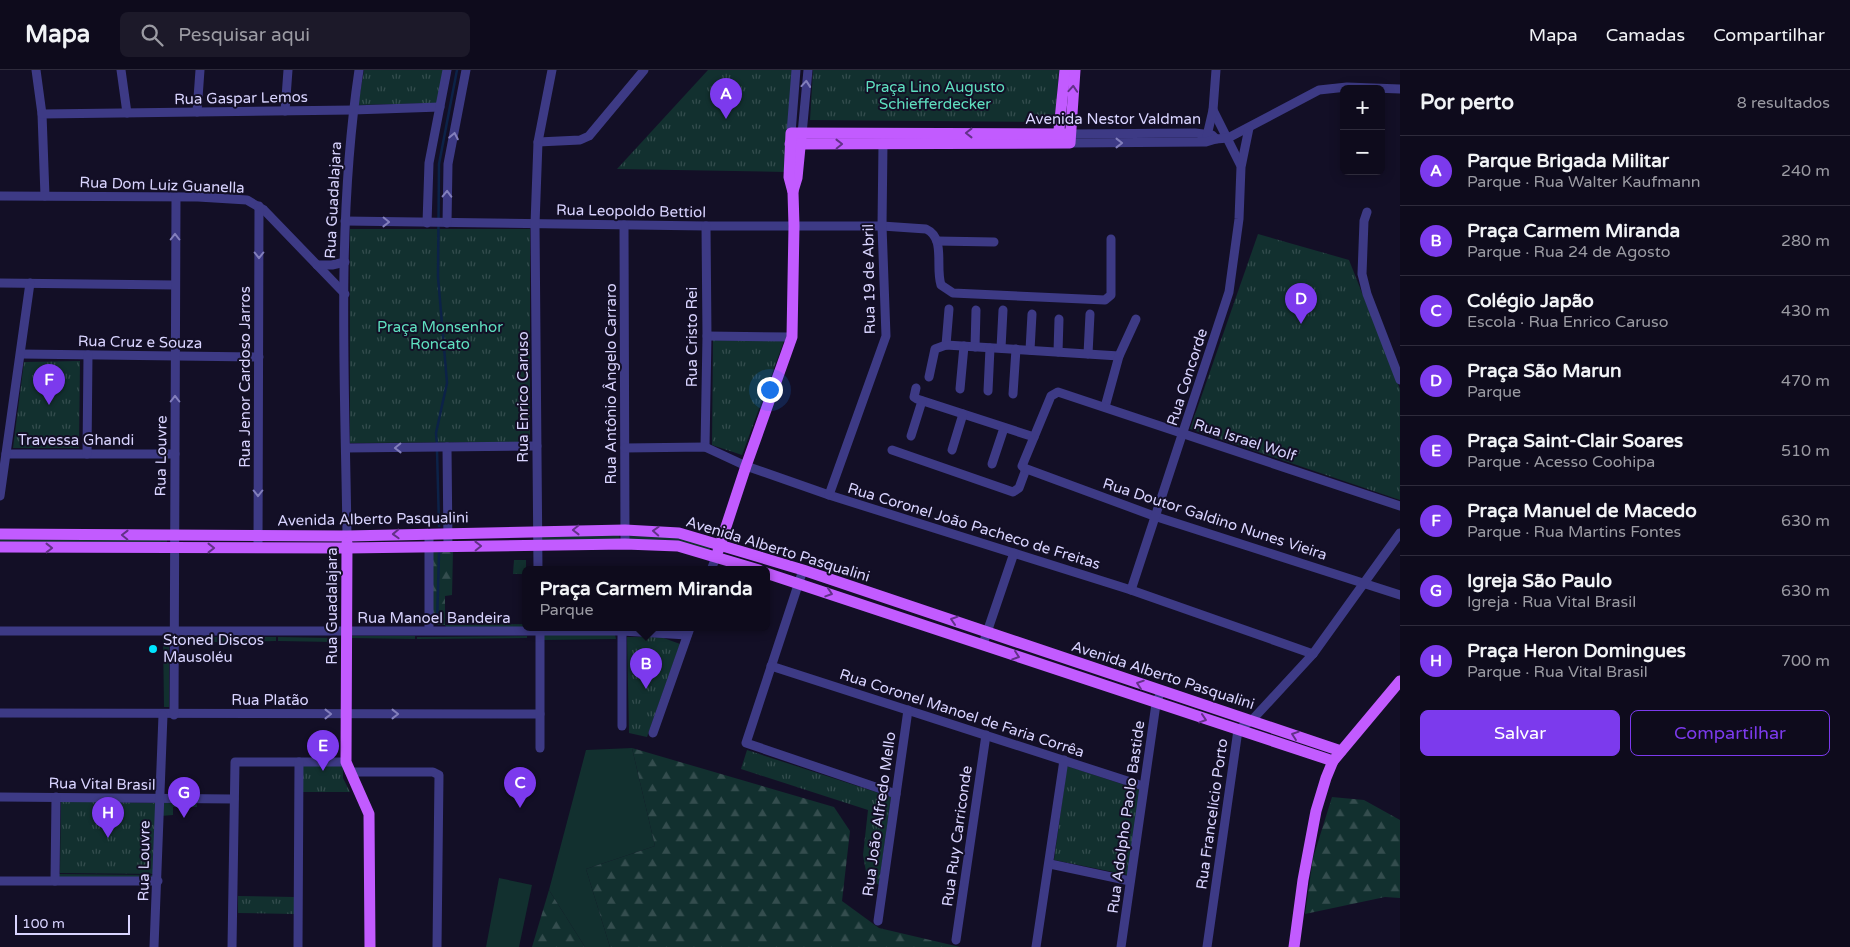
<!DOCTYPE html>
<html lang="pt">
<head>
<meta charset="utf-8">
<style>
  body { margin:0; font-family:"Varela Round",sans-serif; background:#1c1929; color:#f1f3f6 }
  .controls { position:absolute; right:15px; top:15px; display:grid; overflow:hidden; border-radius:8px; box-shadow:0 2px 12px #0003 }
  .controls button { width:45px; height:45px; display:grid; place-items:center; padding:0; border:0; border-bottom:1px solid #2e2b3b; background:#0e0b1c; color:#f1f3f6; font:25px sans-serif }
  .scale { position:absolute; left:15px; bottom:12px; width:115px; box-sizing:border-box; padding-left:5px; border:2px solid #d9d4ff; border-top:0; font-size:14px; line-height:18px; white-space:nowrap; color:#d9d4ff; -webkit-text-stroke:4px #130f26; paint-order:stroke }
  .you { position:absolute; left:769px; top:319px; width:18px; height:18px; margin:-12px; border:4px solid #fff; border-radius:50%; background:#1a73e8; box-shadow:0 0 0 8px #1a73e833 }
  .badge { display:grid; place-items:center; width:32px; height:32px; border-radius:50%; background:#7c3aed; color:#fff; font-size:16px; font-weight:700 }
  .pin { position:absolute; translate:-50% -41px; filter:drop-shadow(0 1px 2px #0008) }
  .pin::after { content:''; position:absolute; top:26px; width:18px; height:15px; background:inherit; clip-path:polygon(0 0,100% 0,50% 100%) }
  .popup { position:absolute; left:522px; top:496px; width:248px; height:65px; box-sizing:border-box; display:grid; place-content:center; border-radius:8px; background:#0e0b1c; filter:drop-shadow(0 1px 4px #0005); font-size:16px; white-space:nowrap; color:#9b9ba3 }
  .popup b { font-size:19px; color:#f1f3f6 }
  .popup::after { content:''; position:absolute; left:50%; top:100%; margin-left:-10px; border:10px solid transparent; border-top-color:#0e0b1c }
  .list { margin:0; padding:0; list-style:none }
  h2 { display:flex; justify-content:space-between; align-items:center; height:65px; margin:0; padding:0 20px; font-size:21px }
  h2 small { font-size:16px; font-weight:400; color:#9b9ba3 }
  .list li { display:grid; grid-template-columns:32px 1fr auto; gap:15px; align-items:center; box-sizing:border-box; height:70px; padding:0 20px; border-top:1px solid #2e2b3b }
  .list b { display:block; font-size:19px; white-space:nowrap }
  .list p { margin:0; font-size:16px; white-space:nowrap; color:#9b9ba3 }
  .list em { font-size:16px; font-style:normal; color:#9b9ba3 }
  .actions { display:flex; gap:10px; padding:15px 20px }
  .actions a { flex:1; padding:11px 0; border:1px solid #7c3aed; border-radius:8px; text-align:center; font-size:18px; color:#7c3aed }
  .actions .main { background:#7c3aed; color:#fff }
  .icon { flex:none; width:28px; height:28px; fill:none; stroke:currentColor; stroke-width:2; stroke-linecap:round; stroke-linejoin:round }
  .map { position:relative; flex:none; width:1400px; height:877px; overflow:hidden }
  header { display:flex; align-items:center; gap:30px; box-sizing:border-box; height:70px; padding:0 25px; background:#0e0b1c; border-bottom:1px solid #2e2b3b }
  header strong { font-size:24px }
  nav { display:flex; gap:28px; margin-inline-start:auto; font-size:18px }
  .search { width:350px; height:45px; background:#1c1929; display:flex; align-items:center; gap:12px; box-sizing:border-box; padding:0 18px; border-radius:8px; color:#9b9ba3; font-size:19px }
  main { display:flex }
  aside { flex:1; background:#0e0b1c }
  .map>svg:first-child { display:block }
  .grass { fill:#12302f }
  .forest { fill:url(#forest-firs) }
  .park { fill:url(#park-tufts) }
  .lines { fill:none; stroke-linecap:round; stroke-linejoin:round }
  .stream { stroke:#0c2248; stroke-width:2.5 }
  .minor { stroke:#3d3a85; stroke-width:9 }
  .major { stroke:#c25bff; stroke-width:11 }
  .oneway { stroke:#837fbc }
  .oneway2 { stroke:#623188 }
  .poi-dot { fill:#00e5ff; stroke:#130f26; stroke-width:2 }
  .labels { text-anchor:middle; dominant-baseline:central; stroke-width:4; stroke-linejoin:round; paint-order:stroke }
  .park-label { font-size:15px; fill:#5fe0c0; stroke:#130f26 }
  .street-label { font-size:15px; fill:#d9d4ff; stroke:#130f26 }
  .poi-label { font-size:15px; fill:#d9d4ff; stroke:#130f26; text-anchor:start }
</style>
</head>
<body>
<header>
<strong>Mapa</strong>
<div class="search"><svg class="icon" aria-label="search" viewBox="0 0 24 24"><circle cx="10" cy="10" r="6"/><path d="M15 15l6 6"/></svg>Pesquisar aqui</div>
<nav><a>Mapa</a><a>Camadas</a><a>Compartilhar</a></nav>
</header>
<main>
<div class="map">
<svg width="1400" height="877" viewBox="0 0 1400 877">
  <defs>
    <pattern id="forest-firs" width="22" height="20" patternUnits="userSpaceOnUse" patternTransform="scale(1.25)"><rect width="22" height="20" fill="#12302f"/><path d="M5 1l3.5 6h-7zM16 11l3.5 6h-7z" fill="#344d4e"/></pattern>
    <pattern id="park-tufts" width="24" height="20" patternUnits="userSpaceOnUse" patternTransform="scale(1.25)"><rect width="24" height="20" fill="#12302f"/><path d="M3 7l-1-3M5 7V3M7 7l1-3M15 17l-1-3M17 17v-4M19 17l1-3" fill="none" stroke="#344d4e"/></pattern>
  </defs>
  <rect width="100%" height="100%" fill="#130f26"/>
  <!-- grass -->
  <g class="grass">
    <path d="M619 462 620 472 538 473 539 465Z"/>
    <path d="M627 462 676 465 712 475 709 481 627 472Z"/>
    <path d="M0 466 167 468V476H0Z"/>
    <path d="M526 554V557H446L445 555Z"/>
    <path d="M615 564 616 569 544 570 543 565Z"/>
    <path d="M350 566H415V569L349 568Z"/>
    <path d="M527 566V568L417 569V567Z"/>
    <path d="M169 567V637H164L163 568Z"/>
    <path d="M181 567H230V572H180Z"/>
    <path d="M232 567H276V571L232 572Z"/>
    <path d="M278 567 333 568 332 572 278 571Z"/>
    <path d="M632 678 655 776 586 799 610 877H585L549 820 586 680Z"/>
    <path d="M161 732H197V737H173V745L161 746Z"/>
    <path d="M59 804 154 805V808L59 809Z"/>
    <path d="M499 808 532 815 519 877H486Z"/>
  </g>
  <!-- forest -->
  <g class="forest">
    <path d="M426 481H453L452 525 445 526V555H426Z"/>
    <path d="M632 678 834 737 850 761 842 831 879 858 960 877H610L586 799 655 776Z"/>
    <path d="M1332 727 1364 730 1400 750V828L1385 827 1305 844 1313 788Z"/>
    <path d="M549 820 585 877H532Z"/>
  </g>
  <!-- park -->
  <g class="park">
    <path d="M364 0H444L438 33 358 35Z"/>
    <path d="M708 0H794L787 102 617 99Z"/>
    <path d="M813 0H1059L1055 52 810 50Z"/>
    <path d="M350 159H530V372L350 373Z"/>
    <path d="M1258 164 1349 190 1400 319V430L1190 359Z"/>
    <path d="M713 270 784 271 742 385 712 375Z"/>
    <path d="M80 291 79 378H13L24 292Z"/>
    <path d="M514 490H526V504H513Z"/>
    <path d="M627 567H661L680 574 647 667 629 663Z"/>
    <path d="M747 680 891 727 879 815 867 807 863 785 868 740 741 699Z"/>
    <path d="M343 694V708L350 722H303V695Z"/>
    <path d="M1067 696 1140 720 1128 805 1054 790Z"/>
    <path d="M61 731 156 733 155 804 60 803Z"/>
    <path d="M238 826 294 827V844L238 843Z"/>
  </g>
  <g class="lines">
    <!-- stream -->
    <g class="stream">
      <path d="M437 375 436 363 447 313 438 207 439 94 457 0"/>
      <path d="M437 380 439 456"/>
      <path d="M437 554 439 483"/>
    </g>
    <!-- minor -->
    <g class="minor">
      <path d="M36 0 42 44 45 126"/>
      <path d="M121 0 127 43"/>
      <path d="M1213 40 1240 94"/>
      <path d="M285 41 288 0"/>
      <path d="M197 42 200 0"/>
      <path d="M42 44 353 40 440 37"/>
      <path d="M791 63 796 0"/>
      <path d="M802 64 808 0"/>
      <path d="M1070 64 1195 63 1212 65 1216 69"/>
      <path d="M1206 70 1213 40 1216 0"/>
      <path d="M538 72 580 70 589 66 644 0"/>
      <path d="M1070 73 1206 72 1216 69 1228 68 1319 20 1347 17 1400 19"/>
      <path d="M0 126 198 127 247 130 264 140 345 224"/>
      <path d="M1367 142 1364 151 1362 204 1367 224 1400 310"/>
      <path d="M345 151 706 156H882L926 159C946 168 935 197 941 215L953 223 1105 230 1111 225V169"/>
      <path d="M427 153 429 93 447 0"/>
      <path d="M447 153 448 94 466 0"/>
      <path d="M624 155 625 474"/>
      <path d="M937 171 994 172"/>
      <path d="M317 195H332L345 192"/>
      <path d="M0 213 175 215"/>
      <path d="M707 266 792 267"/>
      <path d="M946 275 949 239"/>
      <path d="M975 277 976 240"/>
      <path d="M1001 278 1003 240"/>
      <path d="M1030 280 1032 244"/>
      <path d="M1058 282 1059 249"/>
      <path d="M21 284 259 287"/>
      <path d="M1088 284 1090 244"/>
      <path d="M929 307 935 279 946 275 1119 286"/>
      <path d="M916 318 914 327 917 329 1034 367"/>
      <path d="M960 319 964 276"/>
      <path d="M988 321 990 278"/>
      <path d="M1013 324 1016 279"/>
      <path d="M1105 337 1119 286 1136 249"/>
      <path d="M911 366 922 331"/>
      <path d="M447 377 448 477"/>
      <path d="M705 377 707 266 706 156"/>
      <path d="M346 378 537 376"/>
      <path d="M625 378 705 377 746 396 829 425 1131 520 1313 584"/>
      <path d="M892 380 1013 422 1019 418 1026 399"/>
      <path d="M952 380 963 344"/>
      <path d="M6 384H175"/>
      <path d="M87 384 88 285"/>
      <path d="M992 394 1004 358"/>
      <path d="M829 425 886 266 882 156 883 73"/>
      <path d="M0 426 30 213"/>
      <path d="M1400 436 1058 322 1051 326 1022 396 1024 398 1154 446 1400 525"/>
      <path d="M347 466C345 311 336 153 359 0"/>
      <path d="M258 478 259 136"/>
      <path d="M538 500 535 154 538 72 552 0"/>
      <path d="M711 500 716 487"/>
      <path d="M803 500 746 673 896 724"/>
      <path d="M1131 520 1229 222 1239 149 1241 97 1249 58"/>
      <path d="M429 560V463"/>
      <path d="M0 561H622L687 565"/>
      <path d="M622 561V656"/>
      <path d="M983 574 1014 483"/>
      <path d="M771 596 1143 716"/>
      <path d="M0 643 540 644"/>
      <path d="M174 645 176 127"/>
      <path d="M653 663 690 558"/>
      <path d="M540 678V558"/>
      <path d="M350 702H433L439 705 437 877"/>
      <path d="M0 727 234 729"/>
      <path d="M1050 794 1130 811"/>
      <path d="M0 811H158"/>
      <path d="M55 811 56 727"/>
      <path d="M878 851 908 640"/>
      <path d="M956 870 986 665"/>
      <path d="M154 877 163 645"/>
      <path d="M232 877 235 692H346"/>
      <path d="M298 877 299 692"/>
      <path d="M1036 877 1064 690"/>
      <path d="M1121 877 1156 634 1161 621"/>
      <path d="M1207 877 1238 660 1252 650 1313 584 1400 463"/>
    </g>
    <!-- major -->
    <g class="major">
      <path d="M1058 70 1065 0"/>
      <path d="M790 74 1070 73 1075 0"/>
      <path d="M793 121 797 108 801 67"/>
      <path d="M0 464 347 466 625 460 679 463 803 500 1341 681"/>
      <path d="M347 473 346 692 369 744 370 877"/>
      <path d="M0 477 347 478 625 474 678 476 759 500"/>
      <path d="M718 481 746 396 792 267 794 156 793 122 789 107 791 63 1070 64"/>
      <path d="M766 503 1333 691"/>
      <path d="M1294 877 1303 810 1316 741 1326 708 1333 691 1400 611"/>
    </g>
  </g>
  <!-- one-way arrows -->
  <defs><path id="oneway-chevron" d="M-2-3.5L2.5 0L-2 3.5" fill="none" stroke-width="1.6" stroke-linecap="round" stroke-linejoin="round" transform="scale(1.25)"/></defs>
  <g class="oneway">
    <use href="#oneway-chevron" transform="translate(806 14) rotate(-85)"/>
    <use href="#oneway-chevron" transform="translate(454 66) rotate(-79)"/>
    <use href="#oneway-chevron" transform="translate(1119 73)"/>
    <use href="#oneway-chevron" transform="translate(447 124) rotate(-89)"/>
    <use href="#oneway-chevron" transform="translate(386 152) rotate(1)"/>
    <use href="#oneway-chevron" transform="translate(175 167) rotate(-90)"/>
    <use href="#oneway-chevron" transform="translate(259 185) rotate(90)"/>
    <use href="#oneway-chevron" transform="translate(175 329) rotate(-90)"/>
    <use href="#oneway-chevron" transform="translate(398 378) rotate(179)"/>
    <use href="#oneway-chevron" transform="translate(258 423) rotate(90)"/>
    <use href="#oneway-chevron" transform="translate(328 644)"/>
    <use href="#oneway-chevron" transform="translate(395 644)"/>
  </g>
  <g class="oneway2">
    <use href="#oneway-chevron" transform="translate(1073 19) rotate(-86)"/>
    <use href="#oneway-chevron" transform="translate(969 63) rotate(-180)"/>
    <use href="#oneway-chevron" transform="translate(839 74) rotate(-1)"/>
    <use href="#oneway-chevron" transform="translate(576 460) rotate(179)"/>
    <use href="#oneway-chevron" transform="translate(656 461) rotate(-177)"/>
    <use href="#oneway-chevron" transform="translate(396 464) rotate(178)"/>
    <use href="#oneway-chevron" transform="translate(125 465) rotate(-179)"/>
    <use href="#oneway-chevron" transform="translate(478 476) rotate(-1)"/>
    <use href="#oneway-chevron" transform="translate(49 478)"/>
    <use href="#oneway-chevron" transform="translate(211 478)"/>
    <use href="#oneway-chevron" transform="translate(829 523) rotate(18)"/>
    <use href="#oneway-chevron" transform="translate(954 550) rotate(-162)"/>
    <use href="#oneway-chevron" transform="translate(1016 586) rotate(19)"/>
    <use href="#oneway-chevron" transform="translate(1140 614) rotate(-161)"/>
    <use href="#oneway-chevron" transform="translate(1203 649) rotate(18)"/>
    <use href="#oneway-chevron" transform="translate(1295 665) rotate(-161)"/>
  </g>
  <!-- markers -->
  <circle class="poi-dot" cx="153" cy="579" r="5"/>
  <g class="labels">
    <!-- park labels -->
    <g class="park-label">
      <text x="935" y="17">Praça Lino Augusto<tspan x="935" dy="17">Schiefferdecker</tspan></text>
      <text x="440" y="257">Praça Monsenhor<tspan x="440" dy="17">Roncato</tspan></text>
    </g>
    <!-- street labels -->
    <g class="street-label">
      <text transform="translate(241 28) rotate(-1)">Rua Gaspar Lemos</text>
      <text x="1113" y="49">Avenida Nestor Valdman</text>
      <text transform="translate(162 115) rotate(2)">Rua Dom Luiz Guanella</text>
      <text transform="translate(333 130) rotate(-87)">Rua Guadalajara</text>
      <text transform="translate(631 141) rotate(1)">Rua Leopoldo Bettiol</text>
      <text transform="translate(869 209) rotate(-91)">Rua 19 de Abril</text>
      <text transform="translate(692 267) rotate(-90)">Rua Cristo Rei</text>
      <text transform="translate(140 272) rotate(1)">Rua Cruz e Souza</text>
      <text transform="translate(245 307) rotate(-90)">Rua Jenor Cardoso Jarros</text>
      <text transform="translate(1187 307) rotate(-72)">Rua Concorde</text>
      <text transform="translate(611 314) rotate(-90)">Rua Antônio Ângelo Carraro</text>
      <text transform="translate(523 327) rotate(-90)">Rua Enrico Caruso</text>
      <text x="76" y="370">Travessa Ghandi</text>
      <text transform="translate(1245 370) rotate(18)">Rua Israel Wolf</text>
      <text transform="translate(161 386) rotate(-89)">Rua Louvre</text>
      <text transform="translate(373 449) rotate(-1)">Avenida Alberto Pasqualini</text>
      <text transform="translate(1215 449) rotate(18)">Rua Doutor Galdino Nunes Vieira</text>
      <text transform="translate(974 456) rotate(17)">Rua Coronel João Pacheco de Freitas</text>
      <text transform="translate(778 479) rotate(17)">Avenida Alberto Pasqualini</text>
      <text transform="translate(332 536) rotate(-90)">Rua Guadalajara</text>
      <text x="434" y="548">Rua Manoel Bandeira</text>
      <text transform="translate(1163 605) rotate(18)">Avenida Alberto Pasqualini</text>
      <text x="270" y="630">Rua Platão</text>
      <text transform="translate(962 643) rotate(18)">Rua Coronel Manoel de Faria Corrêa</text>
      <text transform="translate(102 714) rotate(1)">Rua Vital Brasil</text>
      <text transform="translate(879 744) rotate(-82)">Rua João Alfredo Mello</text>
      <text transform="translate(1212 744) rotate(-82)">Rua Francelício Porto</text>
      <text transform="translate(1126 747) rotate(-82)">Rua Adolpho Paolo Bastide</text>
      <text transform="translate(957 766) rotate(-82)">Rua Ruy Carriconde</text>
      <text transform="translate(144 791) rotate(-89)">Rua Louvre</text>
    </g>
    <!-- poi labels -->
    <g class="poi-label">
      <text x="163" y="570">Stoned Discos<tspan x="163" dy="17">Mausoléu</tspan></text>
    </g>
  </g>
</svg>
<div class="controls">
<button>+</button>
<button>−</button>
</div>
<div class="scale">100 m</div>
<div class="you"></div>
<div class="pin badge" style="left:726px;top:49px">A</div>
<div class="pin badge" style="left:646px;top:619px">B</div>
<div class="popup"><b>Praça Carmem Miranda</b>Parque</div>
<div class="pin badge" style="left:520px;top:738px">C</div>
<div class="pin badge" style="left:1301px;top:254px">D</div>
<div class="pin badge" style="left:323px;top:701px">E</div>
<div class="pin badge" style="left:49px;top:335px">F</div>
<div class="pin badge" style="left:184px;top:748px">G</div>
<div class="pin badge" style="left:108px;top:768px">H</div>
</div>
<aside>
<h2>Por perto<small>8 resultados</small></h2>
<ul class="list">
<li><span class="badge">A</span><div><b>Parque Brigada Militar</b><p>Parque · Rua Walter Kaufmann</p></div><em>240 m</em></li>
<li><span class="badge">B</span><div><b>Praça Carmem Miranda</b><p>Parque · Rua 24 de Agosto</p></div><em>280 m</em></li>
<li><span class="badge">C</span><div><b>Colégio Japão</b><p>Escola · Rua Enrico Caruso</p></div><em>430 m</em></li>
<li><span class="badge">D</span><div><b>Praça São Marun</b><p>Parque</p></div><em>470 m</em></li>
<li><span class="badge">E</span><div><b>Praça Saint-Clair Soares</b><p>Parque · Acesso Coohipa</p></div><em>510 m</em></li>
<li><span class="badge">F</span><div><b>Praça Manuel de Macedo</b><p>Parque · Rua Martins Fontes</p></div><em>630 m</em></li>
<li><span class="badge">G</span><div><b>Igreja São Paulo</b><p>Igreja · Rua Vital Brasil</p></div><em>630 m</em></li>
<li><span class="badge">H</span><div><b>Praça Heron Domingues</b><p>Parque · Rua Vital Brasil</p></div><em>700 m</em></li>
</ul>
<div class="actions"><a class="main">Salvar</a><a>Compartilhar</a></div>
</aside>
</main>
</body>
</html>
